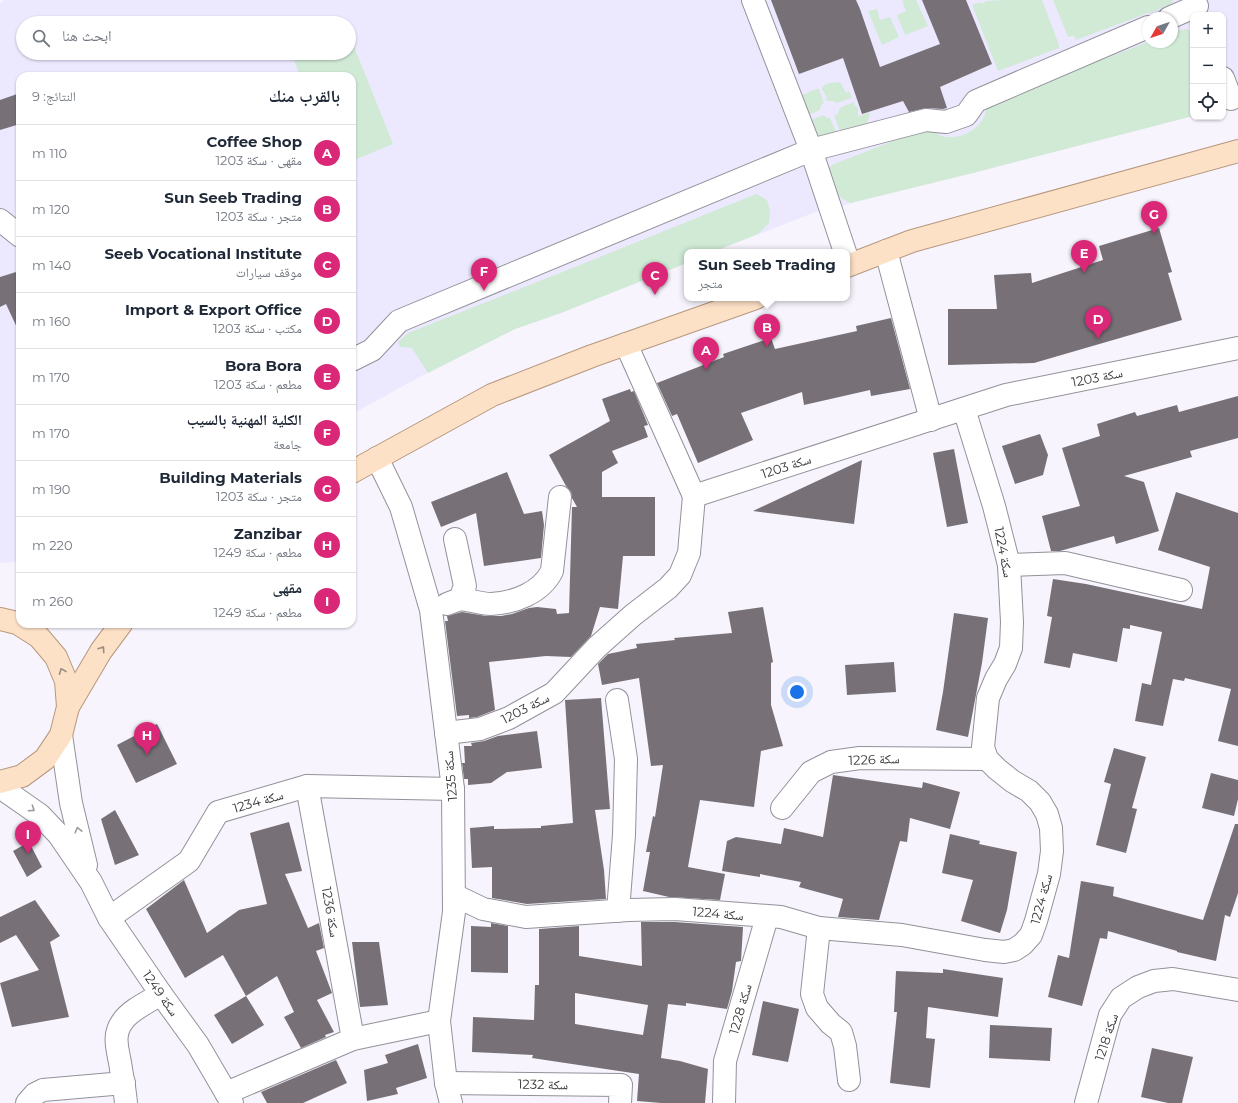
<!DOCTYPE html>
<html lang="ar">
<head>
<meta charset="utf-8">
<style>
  body { margin:0; font-family:Montserrat,"Noto Naskh Arabic",sans-serif; background:#f2f2f3; color:#1f2937; direction:rtl }
  .controls { position:absolute; right:12px; top:12px; display:grid; overflow:hidden; border-radius:8px; box-shadow:0 1px 3px #0004 }
  .controls button { width:36px; height:36px; display:grid; place-items:center; padding:0; border:0; border-bottom:1px solid #e0e1e3; background:#fff; color:#1f2937; font:20px sans-serif }
  .compass { position:absolute; left:1142px; top:12px; width:36px; height:36px; border-radius:50%; background:#fff; box-shadow:0 1px 3px #0004; rotate:230deg }
  .you { position:absolute; left:797px; top:692px; width:14px; height:14px; margin:-10px; border:3px solid #fff; border-radius:50%; background:#1a73e8; box-shadow:0 0 0 6px #1a73e833 }
  .badge { display:grid; place-items:center; width:26px; height:26px; border-radius:50%; background:#db2777; color:#fff; font-size:13px; font-weight:700 }
  .pin { position:absolute; translate:-50% -33px; filter:drop-shadow(0 1px 2px #0008) }
  .pin::after { content:''; position:absolute; top:21px; width:14px; height:12px; background:inherit; clip-path:polygon(0 0,100% 0,50% 100%) }
  .popup { position:absolute; left:684px; top:249px; width:166px; height:52px; box-sizing:border-box; display:grid; place-content:center; border-radius:8px; background:#fff; filter:drop-shadow(0 1px 3px #0005); font-size:13px; white-space:nowrap; color:#747a83 }
  .popup b { font-size:15px; color:#1f2937 }
  .popup::after { content:''; position:absolute; left:50%; top:100%; margin-left:-8px; border:8px solid transparent; border-top-color:#fff }
  .list { margin:0; padding:0; list-style:none }
  h2 { display:flex; justify-content:space-between; align-items:center; height:52px; margin:0; padding:0 16px; font-size:17px }
  h2 small { font-size:13px; font-weight:400; color:#747a83 }
  .list li { display:grid; grid-template-columns:26px 1fr auto; gap:12px; align-items:center; box-sizing:border-box; height:56px; padding:0 16px; border-top:1px solid #e0e1e3 }
  .list b { display:block; font-size:15px; white-space:nowrap }
  .list p { margin:0; font-size:13px; white-space:nowrap; color:#747a83 }
  .list em { font-size:13px; font-style:normal; color:#747a83 }
  .icon { flex:none; width:22px; height:22px; fill:none; stroke:currentColor; stroke-width:2; stroke-linecap:round; stroke-linejoin:round }
  .map { position:relative; flex:none; width:1238px; height:1103px; overflow:hidden; direction:ltr }
  .search { position:absolute; background:#fff; box-shadow:0 1px 3px #0004; left:16px; top:16px; width:340px; height:44px; display:flex; align-items:center; gap:10px; box-sizing:border-box; padding:0 14px; border-radius:22px; color:#747a83; font-size:15px }
  .panel { position:absolute; background:#fff; box-shadow:0 1px 3px #0004; left:16px; top:72px; width:340px; height:556px; border-radius:12px; direction:rtl }
  .map>svg:first-child { display:block }
  .education { fill:#ece9ff; fill-rule:evenodd }
  .green { fill:#d0ead6 }
  .building { fill:#777177; fill-rule:evenodd }
  .lines { fill:none; stroke-linecap:round; stroke-linejoin:round }
  .minor-casing { stroke:#939199; stroke-width:24 }
  .major-casing { stroke:#b6987d; stroke-width:24 }
  .minor { stroke:#fff; stroke-width:22 }
  .major { stroke:#fde1c7; stroke-width:22 }
  .oneway { stroke:#9a8c80 }
  .oneway2 { stroke:#9b9a9c }
  .labels { text-anchor:middle; dominant-baseline:central; stroke-width:4; stroke-linejoin:round; paint-order:stroke }
  .street-label { font-size:13px; fill:#373639; stroke:#fff }
</style>
</head>
<body>
<div class="map">
<svg width="1238" height="1103" viewBox="0 0 1238 1103">
  <rect width="100%" height="100%" fill="#f7f4fd"/>
  <!-- education -->
  <path class="education" d="M4 0H1238V103L1223 107V15H1193V116L973 173 860 200 837 208 821 210 712 252H687L561 313 515 329 440 366 352 414V76H20V561L1 563H0V3ZM1148 18H1172V42H1148ZM23 23H349V53H23Z"/>
  <!-- green -->
  <g class="green">
    <path d="M905 0H916L928 26 905 35 897 15 906 11 902 1Z"/>
    <path d="M1003 0H1042L1059 45V48L998 71 972 5 980 2 982 4 987 1Z"/>
    <path d="M1053 0H1173L1172 3 1167 6 1076 40 1074 36 1068 37Z"/>
    <path d="M877 9 880 20 890 17 899 37 882 45 868 11Z"/>
    <path d="M1188 29 1193 36V85L1189 87 1193 96V116L973 173 851 203C836 198 833 185 828 171L830 167 834 164 929 127C933 130 937 135 942 136 958 141 980 130 985 114 986 111 986 107 986 104L1148 42H1172V33L1180 30Z"/>
    <path d="M349 34 393 144 352 161V76H300L293 57 302 53H349Z"/>
    <path d="M840 82 846 93 849 91 852 98 836 103 833 101H827L825 100 827 98 822 89C823 82 834 83 840 82Z"/>
    <path d="M816 89H819L824 103 823 104 822 103 820 110 806 116 798 97Z"/>
    <path d="M854 102 855 106 858 108V115L860 116 869 112 870 114 867 123 841 133 834 116 838 114C840 104 845 107 854 102Z"/>
    <path d="M823 115 827 118H830L837 134C816 138 818 140 807 122Z"/>
    <path d="M756 194 767 200 770 211 769 223 758 234 713 252H687V263L561 313 515 329 428 373 412 348 400 347 398 342 408 333 575 267Z"/>
  </g>
  <!-- building -->
  <g class="building">
    <path d="M771 0H856L860 9 880 67 940 44 922 0H966L992 64 940 87 947 108 943 109 927 108 909 112 903 101 862 114 843 58 799 74Z"/>
    <path d="M20 93V124L0 130V100Z"/>
    <path d="M1159 228 1172 272 1168 273 1182 320 1034 363 948 365V309H997L994 275 1031 273 1032 283 1103 260 1099 246Z"/>
    <path d="M16 272 20 292V334L6 304 0 307V277Z"/>
    <path d="M891 318 910 389 871 396 870 390 804 405 802 392 741 413 753 440 698 463 677 414 672 416 657 383 724 357 723 354 771 338 775 349 857 331 856 326Z"/>
    <path d="M630 389 631 392 634 391 648 425 644 426 648 437 612 451 618 463 602 472V497H655V556H623L618 609 600 607 591 636 571 657 546 656 489 662 495 710 477 717 469 718V715L457 716 445 621H448L447 616 462 612 486 616H501L512 614 529 608 537 607 556 609 557 614 569 613 572 507H577L572 498 571 492 566 486 549 455 610 421 602 399Z"/>
    <path d="M1238 396V438L1190 451 1192 457 1124 476 1144 482 1159 531 1116 544 1114 536 1060 551H1051L1042 516 1080 506 1062 448 1100 436 1097 424 1135 412 1137 416 1177 405 1179 412Z"/>
    <path d="M1040 434 1048 455 1043 475 1015 484 1002 446Z"/>
    <path d="M954 449 968 523 947 527 933 453Z"/>
    <path d="M862 460 854 524 753 511Z"/>
    <path d="M507 472 524 514 542 511 544 525 541 558 484 566 476 513 441 527 431 502Z"/>
    <path d="M1176 492 1238 513V746L1218 741 1231 689 1185 678 1184 681 1173 679 1163 726 1135 721 1142 683 1151 685 1162 632 1130 625V629L1123 628 1117 662 1073 653 1070 668 1044 663 1052 617 1047 616 1053 579 1086 584 1202 609 1210 567 1158 550Z"/>
    <path d="M763 607 773 662 771 663V705L783 746 761 751 754 807 700 800 688 867 725 874 720 900 669 897 643 891 650 852H646L653 816 655 817 663 765 651 766 639 678 602 685 598 664 608 654 637 648 636 644 675 640 674 638 732 633 728 612Z"/>
    <path d="M954 613 988 618 982 663 968 737 936 730 943 692Z"/>
    <path d="M894 662 896 692 847 695 845 665Z"/>
    <path d="M601 698 610 809 595 810 604 870 606 899 527 904 492 898V867L472 868 470 828 494 826V829L541 828V826L573 823 565 700Z"/>
    <path d="M157 724 177 764 136 783 117 745Z"/>
    <path d="M537 731 542 768 507 772 491 783 468 785V779H464L462 763H465L464 746H472L471 743 484 741 498 736Z"/>
    <path d="M1114 748 1146 757 1132 808 1137 809 1126 853 1096 845 1111 784 1104 782Z"/>
    <path d="M1211 773 1238 780V799L1234 816 1202 808Z"/>
    <path d="M833 775 922 788 923 782 960 792 950 829 910 818 907 842 900 841 879 920 838 917 843 899 799 887 801 882 760 874V877L722 871 727 841 736 837 781 844 784 828 823 837Z"/>
    <path d="M115 810 139 855 115 865 101 819Z"/>
    <path d="M289 822 302 871 285 874 308 928 319 923 324 948 316 951 332 993 317 1000 334 1032 325 1035 326 1037 301 1048 284 1017 294 1012 277 976 246 996 223 955 185 978 146 909 184 880 207 933 239 910 267 904 250 833Z"/>
    <path d="M1235 824H1238V893L1230 917 1225 915 1216 961 1177 952V951L1108 931 1107 939 1100 938 1082 1006 1048 997 1058 955 1069 958 1081 881 1114 887 1113 896 1203 920Z"/>
    <path d="M950 834 980 841 979 844 1017 852 1007 910 1000 933 961 921 973 880 942 873Z"/>
    <path d="M29 842 42 867 27 877 13 851Z"/>
    <path d="M35 900 60 936 50 942 69 1017 12 1027 0 983 39 970 16 935 0 943V917Z"/>
    <path d="M641 922H675L743 927 741 961 736 962 732 991 727 1009 686 1003V1006L668 1004 661 1058 680 1061 708 1069 705 1103H661L637 1101 639 1074 532 1058 533 1055 472 1052 473 1017 534 1020 535 985H539V929L579 926V956L642 966ZM575 993 648 1005 643 1035 575 1024Z"/>
    <path d="M491 923 508 926V973L471 972V926L491 927Z"/>
    <path d="M352 942H379L388 1005 360 1007Z"/>
    <path d="M943 969 1003 978 998 1017 928 1007 926 1038 935 1039 930 1088 890 1083 897 1012H894L896 971 943 973Z"/>
    <path d="M246 996 264 1025 232 1044 214 1015Z"/>
    <path d="M763 1001 799 1009 788 1062 752 1055Z"/>
    <path d="M990 1025 1052 1028 1050 1061 989 1058Z"/>
    <path d="M418 1044 427 1078 396 1088 398 1094 367 1101 364 1070 388 1063 385 1055Z"/>
    <path d="M1152 1048 1193 1057 1182 1103H1168L1141 1097Z"/>
    <path d="M336 1060 347 1083 303 1103H267L261 1092Z"/>
  </g>
  <g class="lines">
    <!-- minor casing -->
    <g class="minor-casing">
      <g id="minor">
        <path d="M753 0 811 150 926 120 946 122 966 115 976 101 1148 27"/>
        <path d="M1169 18 1197 6"/>
        <path d="M1223 78 1231 99"/>
        <path d="M0 220 20 236"/>
        <path d="M886 251 931 420"/>
        <path d="M626 344 694 496"/>
        <path d="M352 360 372 350 399 321 811 150 845 252"/>
        <path d="M377 458 401 507 431 610 453 789 454 912 439 1021 446 1083 451 1103"/>
        <path d="M1009 565 1065 563 1181 590"/>
        <path d="M460 599C470 600 481 604 491 604 514 603 541 593 552 571L560 497"/>
        <path d="M447 604 460 599 465 586 455 539"/>
        <path d="M617 700 626 759 624 835 618 911"/>
        <path d="M446 733 480 729 509 718 554 693 597 647 633 615 668 588 680 575 689 553 694 496 1006 395 1238 348"/>
        <path d="M61 735 71 803 86 865"/>
        <path d="M307 786 353 1039"/>
        <path d="M0 787 40 815 59 835 91 882 109 918 161 994 198 1045 232 1103"/>
        <path d="M782 808 811 772 831 762 860 758 987 759"/>
        <path d="M454 895 483 909 526 917 628 910 675 909 781 917 819 928 902 935 985 950 1004 952 1014 950 1023 944 1031 935 1036 921 1049 874 1052 851 1051 828 1047 814 1040 802 1029 791 1012 781 997 769 987 759 983 747 988 698 996 679 1005 664 1011 648 1012 622 1009 565 994 506 964 409"/>
        <path d="M109 918 189 861 218 812 307 786 453 789"/>
        <path d="M819 928 812 994 817 1008 831 1024 841 1032 845 1046 849 1080"/>
        <path d="M446 1083 621 1085 620 1103"/>
        <path d="M226 1093 353 1039 439 1021"/>
        <path d="M27 1103 35 1094 43 1090 124 1083"/>
        <path d="M126 1103C125 1092 123 1080 121 1069 119 1052 111 1036 123 1021 130 1010 150 1001 161 994"/>
        <path d="M724 1103 725 1061 767 917"/>
        <path d="M1086 1103 1110 1015 1121 998 1138 987 1154 981 1173 979 1238 990"/>
      </g>
    </g>
    <!-- major casing -->
    <g class="major-casing">
      <g id="major">
        <path d="M847 266 912 241 1238 151"/>
        <path d="M352 472 492 395 592 356 756 298"/>
        <path d="M0 619 17 623 39 637 56 657 66 681 68 707 61 735 45 759 22 776 0 782"/>
        <path d="M68 707 101 651 121 624"/>
      </g>
    </g>
    <!-- minor -->
    <use href="#minor" class="minor"/>
    <!-- major -->
    <use href="#major" class="major"/>
  </g>
  <!-- one-way arrows -->
  <defs><path id="oneway-chevron" d="M-2-3.5L2.5 0L-2 3.5" fill="none" stroke-width="1.6" stroke-linecap="round" stroke-linejoin="round"/></defs>
  <g class="oneway">
    <use href="#oneway-chevron" transform="translate(102 649) rotate(-56)"/>
    <use href="#oneway-chevron" transform="translate(62 671) rotate(-112)"/>
  </g>
  <g class="oneway2">
    <use href="#oneway-chevron" transform="translate(32 809) rotate(34)"/>
    <use href="#oneway-chevron" transform="translate(78 830) rotate(-104)"/>
  </g>
  <g class="labels">
    <!-- street labels -->
    <g class="street-label">
      <text transform="translate(1097 377) rotate(-11)">سكة 1203</text>
      <text transform="translate(786 466) rotate(-18)">سكة 1203</text>
      <text transform="translate(1004 552) rotate(79)">سكة 1224</text>
      <text transform="translate(525 708) rotate(-27)">سكة 1203</text>
      <text transform="translate(874 759) rotate(-2)">سكة 1226</text>
      <text transform="translate(450 776) rotate(-95)">سكة 1235</text>
      <text transform="translate(258 801) rotate(-16)">سكة 1234</text>
      <text transform="translate(1041 899) rotate(-75)">سكة 1224</text>
      <text transform="translate(331 912) rotate(80)">سكة 1236</text>
      <text transform="translate(718 913) rotate(5)">سكة 1224</text>
      <text transform="translate(161 993) rotate(55)">سكة 1249</text>
      <text transform="translate(740 1009) rotate(-74)">سكة 1228</text>
      <text transform="translate(1106 1037) rotate(-72)">سكة 1218</text>
      <text transform="translate(543 1084) rotate(1)">سكة 1232</text>
    </g>
  </g>
</svg>
<div class="controls">
<button>+</button>
<button>−</button>
<button><svg class="icon" aria-label="locate" viewBox="0 0 24 24"><circle cx="12" cy="12" r="6"/><path d="M12 2v4M12 18v4M2 12h4M18 12h4"/></svg></button>
</div>
<svg class="compass" viewBox="-18 -18 36 36"><path d="M0-13l5 13h-10z" fill="#e53935"/><path d="M0 13l5-13h-10z" fill="#747a83"/></svg>
<div class="you"></div>
<div class="pin badge" style="left:706px;top:370px">A</div>
<div class="pin badge" style="left:767px;top:347px">B</div>
<div class="popup"><b>Sun Seeb Trading</b>متجر</div>
<div class="pin badge" style="left:655px;top:295px">C</div>
<div class="pin badge" style="left:1098px;top:339px">D</div>
<div class="pin badge" style="left:1084px;top:273px">E</div>
<div class="pin badge" style="left:484px;top:291px">F</div>
<div class="pin badge" style="left:1154px;top:234px">G</div>
<div class="pin badge" style="left:147px;top:755px">H</div>
<div class="pin badge" style="left:28px;top:854px">I</div>
<div class="search"><svg class="icon" aria-label="search" viewBox="0 0 24 24"><circle cx="10" cy="10" r="6"/><path d="M15 15l6 6"/></svg>ابحث هنا</div>
<section class="panel">
<h2>بالقرب منك<small>النتائج: 9</small></h2>
<ul class="list">
<li><span class="badge">A</span><div><b>Coffee Shop</b><p>مقهى · سكة 1203</p></div><em>110 m</em></li>
<li><span class="badge">B</span><div><b>Sun Seeb Trading</b><p>متجر · سكة 1203</p></div><em>120 m</em></li>
<li><span class="badge">C</span><div><b>Seeb Vocational Institute</b><p>موقف سيارات</p></div><em>140 m</em></li>
<li><span class="badge">D</span><div><b>Import &amp; Export Office</b><p>مكتب · سكة 1203</p></div><em>160 m</em></li>
<li><span class="badge">E</span><div><b>Bora Bora</b><p>مطعم · سكة 1203</p></div><em>170 m</em></li>
<li><span class="badge">F</span><div><b>الكلية المهنية بالسيب</b><p>جامعة</p></div><em>170 m</em></li>
<li><span class="badge">G</span><div><b>Building Materials</b><p>متجر · سكة 1203</p></div><em>190 m</em></li>
<li><span class="badge">H</span><div><b>Zanzibar</b><p>مطعم · سكة 1249</p></div><em>220 m</em></li>
<li><span class="badge">I</span><div><b>مقهى</b><p>مطعم · سكة 1249</p></div><em>260 m</em></li>
</ul>
</section>
</div>
</body>
</html>
